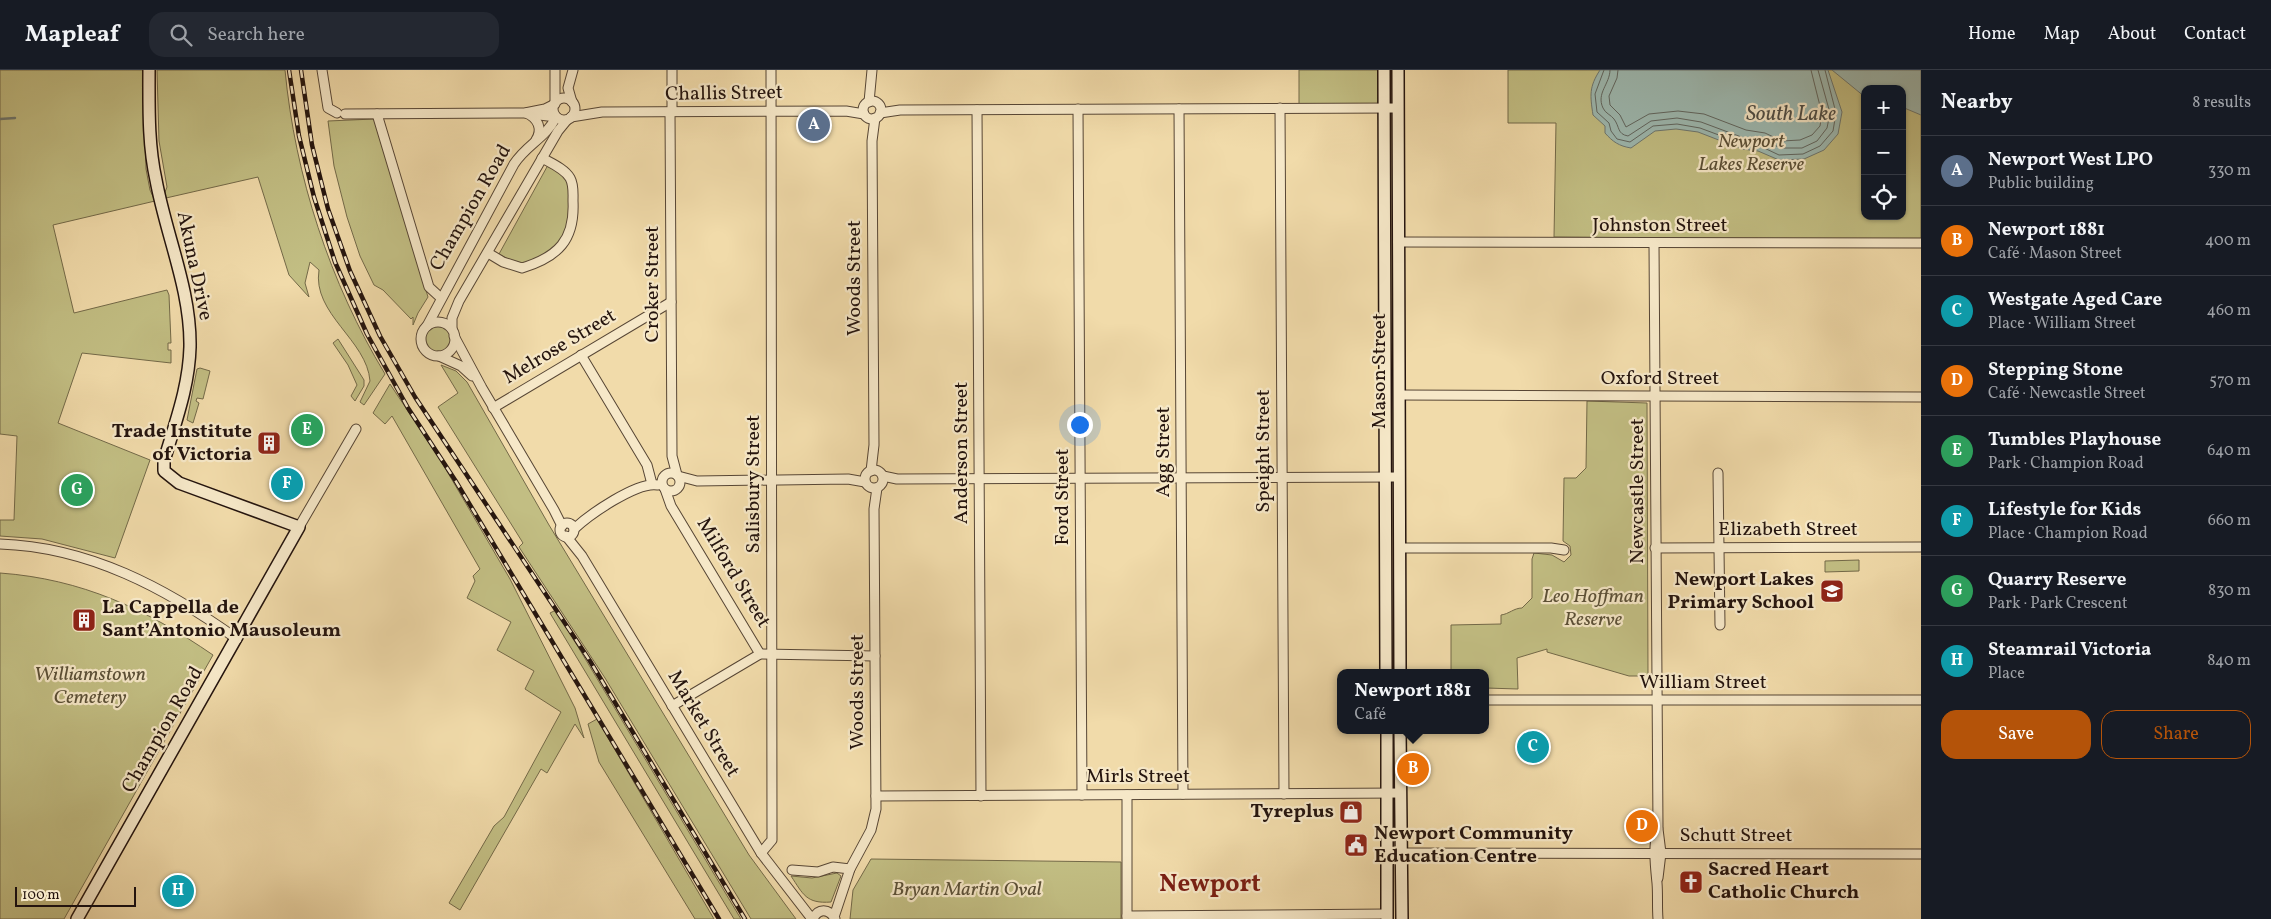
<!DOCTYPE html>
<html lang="en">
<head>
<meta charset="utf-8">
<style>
  body { margin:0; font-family:Vollkorn,serif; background:#242831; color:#f1f3f6 }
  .controls { position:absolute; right:15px; top:15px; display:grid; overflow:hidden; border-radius:10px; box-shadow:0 1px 4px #0004 }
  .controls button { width:45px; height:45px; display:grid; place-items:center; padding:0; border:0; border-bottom:1px solid #363941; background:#171b24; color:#f1f3f6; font:25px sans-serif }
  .scale { position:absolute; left:15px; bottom:12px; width:121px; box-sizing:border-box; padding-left:5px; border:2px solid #24140e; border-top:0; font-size:14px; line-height:18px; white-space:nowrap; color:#24140e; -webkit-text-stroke:4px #f6e8c8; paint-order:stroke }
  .you { position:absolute; left:1079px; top:354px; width:18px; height:18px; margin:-12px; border:4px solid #fff; border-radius:50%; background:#1a73e8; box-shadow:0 0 0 8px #1a73e833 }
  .badge { display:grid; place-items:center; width:32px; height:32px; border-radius:50%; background:#b45309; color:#fff; font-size:16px; font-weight:700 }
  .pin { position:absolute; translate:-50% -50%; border:2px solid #fff; box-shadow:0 1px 5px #0006 }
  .popup { position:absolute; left:1337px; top:599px; width:152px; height:65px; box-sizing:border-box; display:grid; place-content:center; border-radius:10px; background:#171b24; filter:drop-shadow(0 1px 4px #0005); font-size:16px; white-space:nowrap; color:#9ea1a6 }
  .popup b { font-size:19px; color:#f1f3f6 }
  .popup::after { content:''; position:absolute; left:50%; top:100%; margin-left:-10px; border:10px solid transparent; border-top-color:#171b24 }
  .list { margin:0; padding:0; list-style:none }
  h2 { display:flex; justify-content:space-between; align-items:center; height:65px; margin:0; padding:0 20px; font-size:21px }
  h2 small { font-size:16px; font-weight:400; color:#9ea1a6 }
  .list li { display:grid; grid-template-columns:32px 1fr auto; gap:15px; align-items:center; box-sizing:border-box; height:70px; padding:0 20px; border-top:1px solid #363941 }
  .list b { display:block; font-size:19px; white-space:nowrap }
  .list p { margin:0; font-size:16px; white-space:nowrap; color:#9ea1a6 }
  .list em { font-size:16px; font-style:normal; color:#9ea1a6 }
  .actions { display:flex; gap:10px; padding:15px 20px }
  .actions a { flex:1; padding:11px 0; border:1px solid #b45309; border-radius:15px; text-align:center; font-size:18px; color:#b45309 }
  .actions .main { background:#b45309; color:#fff }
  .icon { flex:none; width:28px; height:28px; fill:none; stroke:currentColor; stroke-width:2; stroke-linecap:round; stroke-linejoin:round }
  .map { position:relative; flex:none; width:1921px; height:849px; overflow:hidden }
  header { display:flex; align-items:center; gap:30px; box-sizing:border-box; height:70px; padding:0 25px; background:#171b24; border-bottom:1px solid #363941 }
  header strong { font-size:24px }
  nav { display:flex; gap:28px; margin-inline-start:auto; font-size:18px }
  .search { width:350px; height:45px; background:#242831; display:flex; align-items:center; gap:12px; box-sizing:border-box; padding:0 18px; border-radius:15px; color:#9ea1a6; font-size:19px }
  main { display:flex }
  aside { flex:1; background:#171b24 }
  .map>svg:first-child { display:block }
  .green { fill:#c2be83; stroke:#736948; fill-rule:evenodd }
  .water { fill:#9db9b1; stroke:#6d7770 }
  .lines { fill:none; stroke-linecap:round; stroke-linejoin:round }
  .shore { stroke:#606660; stroke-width:1 }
  .stream { stroke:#6d7770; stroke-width:2.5 }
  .street-casing { stroke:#574635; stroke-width:11 }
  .secondary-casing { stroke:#24140e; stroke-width:14 }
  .street { stroke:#f6e8c8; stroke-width:9 }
  .secondary { stroke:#f6e8c8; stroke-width:11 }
  .rail-casing { stroke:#24140e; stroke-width:4.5 }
  .rail { stroke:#f6e8c8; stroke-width:2.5; stroke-dasharray:8; stroke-linecap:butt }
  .labels { text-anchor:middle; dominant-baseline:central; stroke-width:4.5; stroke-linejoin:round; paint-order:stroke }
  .street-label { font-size:20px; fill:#24140e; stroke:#f6e8c8 }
  .park-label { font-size:20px; font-style:italic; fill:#5b5037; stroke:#f6e8c8 }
  .poi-label { font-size:20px; font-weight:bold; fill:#24140e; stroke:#f6e8c8; text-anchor:end }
  .water-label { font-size:21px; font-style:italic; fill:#4e4e47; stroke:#f6e8c8 }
  .district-label { font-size:25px; font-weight:bold; fill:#7a1f14; stroke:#f6e8c8 }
</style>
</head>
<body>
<header>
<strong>Mapleaf</strong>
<div class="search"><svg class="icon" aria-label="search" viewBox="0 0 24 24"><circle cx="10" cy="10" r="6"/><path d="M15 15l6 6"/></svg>Search here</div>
<nav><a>Home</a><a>Map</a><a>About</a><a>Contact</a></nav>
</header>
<main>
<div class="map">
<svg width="1921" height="849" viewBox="0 0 1921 849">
  <rect width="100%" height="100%" fill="#f1dbaa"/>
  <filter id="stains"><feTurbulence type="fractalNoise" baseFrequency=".004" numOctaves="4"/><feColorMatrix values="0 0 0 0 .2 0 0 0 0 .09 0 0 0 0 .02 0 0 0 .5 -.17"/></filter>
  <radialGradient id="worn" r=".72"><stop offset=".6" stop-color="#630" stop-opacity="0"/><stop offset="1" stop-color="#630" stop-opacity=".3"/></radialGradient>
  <!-- green -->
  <g class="green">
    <path d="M0 0H143L146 99 150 120 155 131 53 155 74 243 167 220 169 225 171 273H168V280H171V293L82 283 58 353 150 390 115 488 42 469 0 466V450H14L17 366 0 364Z"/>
    <path d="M157 0H285C295 106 330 213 385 304L364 335 360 332 370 311C367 270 312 244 319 200L310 192 305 213 309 227 289 205 258 107 166 128 165 122 167 117 159 71Z"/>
    <rect x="1299" y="0" width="79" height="36"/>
    <path d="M1508 0H1921V170L1554 167 1556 53H1508ZM1865 19H1902V146H1865Z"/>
    <path d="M374 49 428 227 418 243 413 255V247L411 249 383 220 374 215 360 186 347 147 334 96 328 51Z"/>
    <path d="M548 95 569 110C570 122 574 140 571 152 567 167 540 194 524 194 515 194 506 188 499 184Z"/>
    <circle cx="438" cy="269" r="13"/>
    <path d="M338 269 364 310V316L355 331 351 326 357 315 348 295 333 273Z"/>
    <path d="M441 295 456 301 467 312 549 455 749 785 796 849H751L605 608 519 477 523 473 438 337 458 323Z"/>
    <path d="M200 298 210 301 203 329 197 328 196 331 199 333 193 353 187 350 197 299Z"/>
    <path d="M390 314 441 391 510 509 575 638 584 668 575 654 547 703 541 699 460 840 449 833 494 756 504 747 561 642 525 619 534 601 497 580 511 552 467 528 475 511 473 506 480 499 392 346 385 354 373 343Z"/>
    <path d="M1587 331 1647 333 1648 606H1629L1547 582V579L1517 588 1518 619 1486 618V603H1451V555L1501 554V545C1509 544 1514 538 1522 538L1532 528V489L1534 483 1552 485 1564 492 1571 485 1570 476 1563 471 1564 408H1576L1586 398Z"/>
    <path d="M1859 490V501L1825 502V491Z"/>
    <path d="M0 503C82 509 146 539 213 585L64 849H0Z"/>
    <path d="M556 540 741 849H734L550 543Z"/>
    <path d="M597 649 714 849H695L599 692 588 654Z"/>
    <path d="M871 789 1121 792V849H850L853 820Z"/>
    <path d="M837 803 841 806 831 832C806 834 803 824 791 806L812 808Z"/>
  </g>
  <!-- water -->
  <g class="water">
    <path d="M1600 0H1828L1842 42 1838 64 1824 80 1804 89 1779 90 1758 81 1742 79 1698 62 1676 59 1655 61 1631 78C1619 76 1613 72 1605 63V56L1593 45C1590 25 1589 17 1600 0Z"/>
    <path d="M1832 0H1921V45L1902 37V19H1865V27Z"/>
  </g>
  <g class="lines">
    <!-- shore -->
    <g class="shore">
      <path d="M1604 0 1595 24 1597 42 1609 53 1611 61 1617 69 1630 72 1653 56 1677 54 1700 58 1743 74 1760 76 1779 85 1803 84 1820 76 1833 61 1836 43 1825 0"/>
      <path d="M1610 0C1610 14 1596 23 1603 38 1605 43 1611 45 1614 49 1620 57 1617 64 1628 66L1651 51 1677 48 1701 52 1744 68 1762 70 1781 78H1802L1817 71 1827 58 1830 43 1818 0"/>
      <path d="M1618 0 1617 8 1609 26 1610 35 1620 45 1626 57 1649 44 1678 41 1704 44 1746 60 1765 63 1782 71 1800 70 1812 65 1820 56 1822 44 1811 0"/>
    </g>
    <!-- stream -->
    <path class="stream" d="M0 49 15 48"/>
    <!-- street casing -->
    <g class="street-casing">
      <g id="street">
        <path d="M322 0 328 38 337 43"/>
        <path d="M555 0V32"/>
        <path d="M672 0V42"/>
        <circle cx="564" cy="39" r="11"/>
        <circle cx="872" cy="40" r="9"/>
        <path d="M572 32 568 18 573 0"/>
        <path d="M869 32 872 0"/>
        <path d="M1280 38 1284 724"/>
        <path d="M1078 39 1082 725"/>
        <path d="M1179 39 1183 724"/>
        <path d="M977 40 981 726"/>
        <path d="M670 42 672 386 677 405"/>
        <path d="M526 43C538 48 543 59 536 70"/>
        <path d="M880 43 900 40 1397 38"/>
        <path d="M345 44 525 43 545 39 555 34"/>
        <path d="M377 44 429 217 441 228"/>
        <path d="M531 44 556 47"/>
        <path d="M571 47 602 42 846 41 864 44"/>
        <path d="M1398 172 1921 173"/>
        <path d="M1654 174 1658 757C1653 777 1655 793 1657 813 1658 825 1657 837 1658 849"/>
        <path d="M488 183 503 192 522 198C558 187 575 170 573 131 573 124 574 115 570 108 565 99 551 93 542 88"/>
        <circle cx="438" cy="269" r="17"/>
        <path d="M427 256 514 94C527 74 546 68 556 47"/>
        <path d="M452 259V248L459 231 558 61 567 50"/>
        <path d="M454 266 482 318 554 440 562 456"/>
        <path d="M581 285 647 395 652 414"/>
        <path d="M439 286 461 296 472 306"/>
        <path d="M1399 325 1921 327"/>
        <path d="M493 338 671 232"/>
        <circle cx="874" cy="409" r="9"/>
        <path d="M871 401 874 375 872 71 875 48"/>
        <circle cx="671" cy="412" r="9"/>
        <path d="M1718 403 1720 555"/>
        <path d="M678 406 697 411 848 409 865 412"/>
        <path d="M883 406 897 409 1399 407"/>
        <path d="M665 419 671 436 760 584"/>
        <circle cx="567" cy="460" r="7"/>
        <path d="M299 457 356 359"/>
        <path d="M574 459C589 445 637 411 658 415"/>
        <path d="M566 466 582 486 761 783 812 849"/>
        <path d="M0 474C89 477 166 518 237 569"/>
        <path d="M1400 478H1551L1564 480"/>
        <path d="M1655 478 1921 477"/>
        <path d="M1486 630H1921"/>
        <path d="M672 636 760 584 875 586"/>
        <path d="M1127 725V849"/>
        <path d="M876 726 1401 723"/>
        <path d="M1658 759 1661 783 1658 808"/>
        <path d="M761 783 772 770 771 0"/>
        <path d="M1401 783 1921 784"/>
        <path d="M792 800 818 802 833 797 850 799"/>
        <path d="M1127 846 1387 844"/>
        <path d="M834 847 850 799 871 760 876 739 874 439 877 418"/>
        <path d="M813 849C818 838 829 838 835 849"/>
      </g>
    </g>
    <!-- secondary casing -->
    <g class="secondary-casing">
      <g id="secondary">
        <path d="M1384 0 1386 603"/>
        <path d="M1398 0 1400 603"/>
        <path d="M1387 660V849"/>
        <path d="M1400 660 1402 849"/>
        <path d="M77 849 299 457 179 413 164 401V391C175 353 189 317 190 277 191 220 166 165 156 110 148 74 149 37 149 0"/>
      </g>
    </g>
    <!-- street -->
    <use href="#street" class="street"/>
    <!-- secondary -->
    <use href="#secondary" class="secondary"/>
    <!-- rail casing -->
    <g class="rail-casing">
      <g id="rail">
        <path d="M289 0 299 66 314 127 335 192 367 264 408 338 455 410 719 849"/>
        <path d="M301 0 312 75 328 139 350 201 380 266 415 327 590 591 745 849"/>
      </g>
    </g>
    <!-- rail -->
    <use href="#rail" class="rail"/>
  </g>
  <!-- icons -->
  <defs>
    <g id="building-square" transform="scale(1.25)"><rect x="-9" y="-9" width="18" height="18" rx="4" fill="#8f2418" stroke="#f6e8c8"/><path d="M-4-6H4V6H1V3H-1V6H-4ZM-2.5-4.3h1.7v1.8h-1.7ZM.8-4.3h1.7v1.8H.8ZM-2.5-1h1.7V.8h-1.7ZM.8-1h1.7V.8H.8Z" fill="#fff"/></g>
    <g id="school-square" transform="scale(1.25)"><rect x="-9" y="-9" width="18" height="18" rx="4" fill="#8f2418" stroke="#f6e8c8"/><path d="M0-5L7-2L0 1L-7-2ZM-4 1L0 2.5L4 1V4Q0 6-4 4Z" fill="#fff"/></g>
    <g id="shop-square" transform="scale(1.25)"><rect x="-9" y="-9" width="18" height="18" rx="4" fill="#8f2418" stroke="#f6e8c8"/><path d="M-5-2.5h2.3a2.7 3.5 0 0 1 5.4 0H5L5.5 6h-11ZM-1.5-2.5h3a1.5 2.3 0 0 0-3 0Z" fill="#fff"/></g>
    <g id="civic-square" transform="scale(1.25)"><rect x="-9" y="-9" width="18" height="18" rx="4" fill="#8f2418" stroke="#f6e8c8"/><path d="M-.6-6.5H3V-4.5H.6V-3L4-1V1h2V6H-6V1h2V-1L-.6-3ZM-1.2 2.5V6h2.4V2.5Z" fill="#fff"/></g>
    <g id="church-square" transform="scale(1.25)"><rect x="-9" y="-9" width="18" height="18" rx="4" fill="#8f2418" stroke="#f6e8c8"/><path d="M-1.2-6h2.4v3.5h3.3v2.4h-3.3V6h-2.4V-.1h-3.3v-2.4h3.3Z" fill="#fff"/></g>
  </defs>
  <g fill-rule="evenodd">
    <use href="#building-square" x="269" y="373"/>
    <use href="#school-square" x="1832" y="521"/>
    <use href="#building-square" x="84" y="550"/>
    <use href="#shop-square" x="1351" y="742"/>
    <use href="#civic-square" x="1356" y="775"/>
    <use href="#church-square" x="1691" y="812"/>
  </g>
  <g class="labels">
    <!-- street labels -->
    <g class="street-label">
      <text transform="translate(724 24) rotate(-1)">Challis Street</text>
      <text transform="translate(471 138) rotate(-60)">Champion Road</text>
      <text x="1660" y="156">Johnston Street</text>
      <text transform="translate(194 196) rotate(78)">Akuna Drive</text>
      <text transform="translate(855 208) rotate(-90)">Woods Street</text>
      <text transform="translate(653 214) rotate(-90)">Croker Street</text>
      <text transform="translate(560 277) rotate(-31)">Melrose Street</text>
      <text transform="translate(1380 301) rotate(-90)">Mason Street</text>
      <text x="1660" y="309">Oxford Street</text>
      <text transform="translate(1264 381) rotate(-90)">Speight Street</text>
      <text transform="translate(1164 382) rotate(-90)">Agg Street</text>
      <text transform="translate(962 383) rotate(-90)">Anderson Street</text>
      <text transform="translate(754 414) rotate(-90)">Salisbury Street</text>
      <text transform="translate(1638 421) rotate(-90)">Newcastle Street</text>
      <text transform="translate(1063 427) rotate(-90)">Ford Street</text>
      <text x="1788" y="460">Elizabeth Street</text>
      <text transform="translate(733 503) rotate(59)">Milford Street</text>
      <text x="1703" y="613">William Street</text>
      <text transform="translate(858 622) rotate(-90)">Woods Street</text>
      <text transform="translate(703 654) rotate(59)">Market Street</text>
      <text transform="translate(163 660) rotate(-60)">Champion Road</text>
      <text x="1138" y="707">Mirls Street</text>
      <text x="1736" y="766">Schutt Street</text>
    </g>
    <!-- park labels -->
    <g class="park-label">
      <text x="1751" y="72">Newport<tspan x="1751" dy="23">Lakes Reserve</tspan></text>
      <text x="1593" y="527">Leo Hoffman<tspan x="1593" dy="23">Reserve</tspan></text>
      <text x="90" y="605">Williamstown<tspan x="90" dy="23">Cemetery</tspan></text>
      <text x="967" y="820">Bryan Martin Oval</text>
    </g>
    <!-- poi labels -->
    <g class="poi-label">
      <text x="252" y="362">Trade Institute<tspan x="252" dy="23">of Victoria</tspan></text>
      <text x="1814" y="510">Newport Lakes<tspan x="1814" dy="23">Primary School</tspan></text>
      <text x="102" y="538" text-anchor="start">La Cappella de<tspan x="102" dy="23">Sant’Antonio Mausoleum</tspan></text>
      <text x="1334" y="742">Tyreplus</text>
      <text x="1374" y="764" text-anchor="start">Newport Community<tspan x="1374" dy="23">Education Centre</tspan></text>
      <text x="1708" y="800" text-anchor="start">Sacred Heart<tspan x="1708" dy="23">Catholic Church</tspan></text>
    </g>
    <!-- water labels -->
    <g class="water-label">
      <text x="1791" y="44">South Lake</text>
    </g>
    <!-- district labels -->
    <g class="district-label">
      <text x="1210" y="814">Newport</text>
    </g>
  </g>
  <rect width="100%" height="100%" filter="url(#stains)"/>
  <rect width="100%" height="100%" fill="url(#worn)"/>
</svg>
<div class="controls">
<button>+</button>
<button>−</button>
<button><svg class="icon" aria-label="locate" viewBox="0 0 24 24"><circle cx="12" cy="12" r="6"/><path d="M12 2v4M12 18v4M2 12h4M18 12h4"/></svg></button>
</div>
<div class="scale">100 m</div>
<div class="you"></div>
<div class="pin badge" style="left:814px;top:55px;background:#5c6f8a">A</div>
<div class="pin badge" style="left:1413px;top:699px;background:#e8710a">B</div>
<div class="popup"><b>Newport 1881</b>Café</div>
<div class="pin badge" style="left:1533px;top:677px;background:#0f9aa8">C</div>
<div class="pin badge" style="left:1642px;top:756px;background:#e8710a">D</div>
<div class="pin badge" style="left:307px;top:360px;background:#2e9e5b">E</div>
<div class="pin badge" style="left:287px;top:414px;background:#0f9aa8">F</div>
<div class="pin badge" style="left:77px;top:420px;background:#2e9e5b">G</div>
<div class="pin badge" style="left:178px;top:821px;background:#0f9aa8">H</div>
</div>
<aside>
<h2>Nearby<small>8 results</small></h2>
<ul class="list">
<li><span class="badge" style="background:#5c6f8a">A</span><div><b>Newport West LPO</b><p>Public building</p></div><em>330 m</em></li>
<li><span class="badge" style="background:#e8710a">B</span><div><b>Newport 1881</b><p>Café · Mason Street</p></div><em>400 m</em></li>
<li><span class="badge" style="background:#0f9aa8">C</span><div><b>Westgate Aged Care</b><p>Place · William Street</p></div><em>460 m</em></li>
<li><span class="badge" style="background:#e8710a">D</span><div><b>Stepping Stone</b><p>Café · Newcastle Street</p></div><em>570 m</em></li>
<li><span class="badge" style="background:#2e9e5b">E</span><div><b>Tumbles Playhouse</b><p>Park · Champion Road</p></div><em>640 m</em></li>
<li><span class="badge" style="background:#0f9aa8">F</span><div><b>Lifestyle for Kids</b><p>Place · Champion Road</p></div><em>660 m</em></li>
<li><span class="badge" style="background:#2e9e5b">G</span><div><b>Quarry Reserve</b><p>Park · Park Crescent</p></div><em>830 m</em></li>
<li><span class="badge" style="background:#0f9aa8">H</span><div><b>Steamrail Victoria</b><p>Place</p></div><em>840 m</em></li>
</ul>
<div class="actions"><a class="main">Save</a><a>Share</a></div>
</aside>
</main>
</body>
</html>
